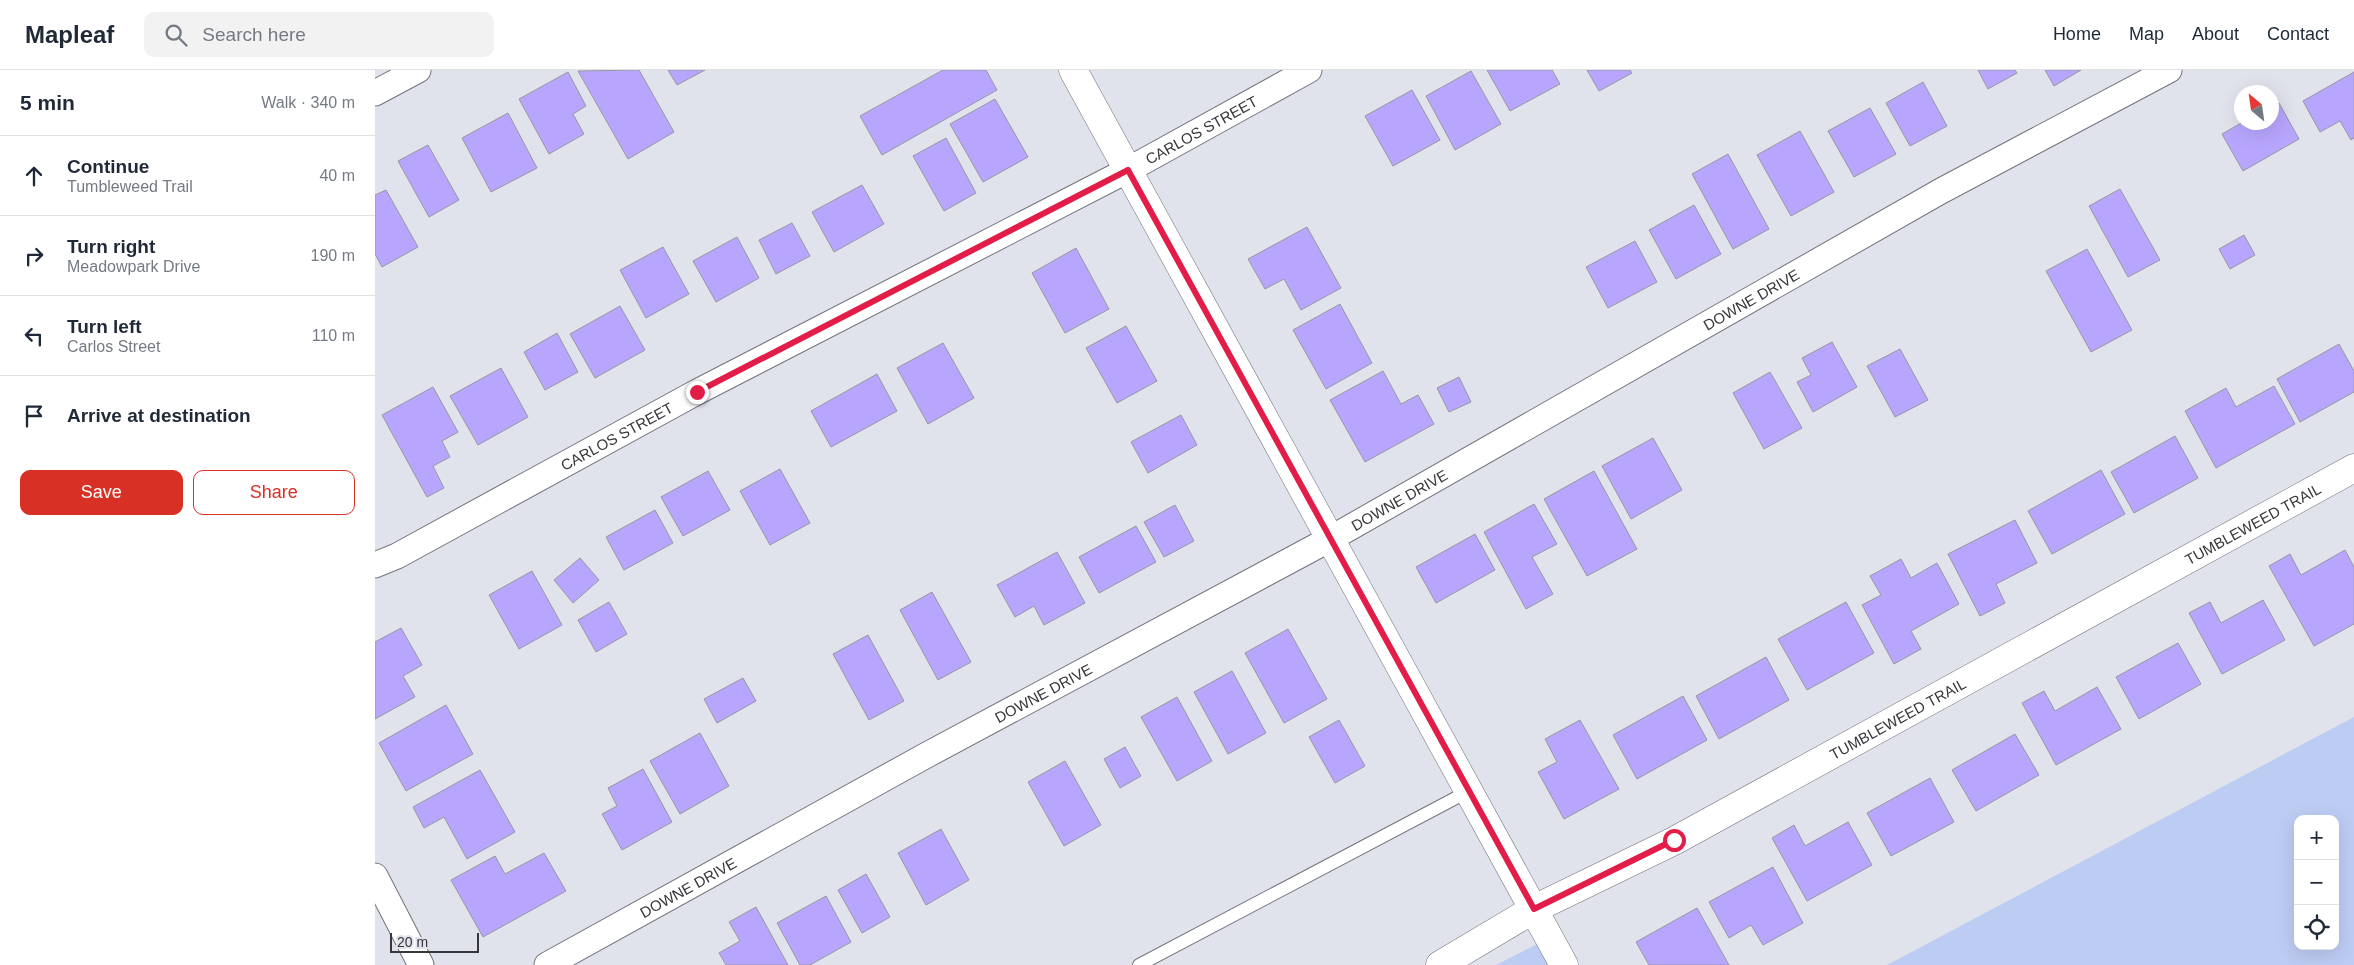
<!DOCTYPE html>
<html lang="en">
<head>
<meta charset="utf-8">
<style>
  body { margin:0; font-family:Arial,sans-serif; background:#f2f2f3; color:#1f2937 }
  .controls { position:absolute; right:15px; bottom:15px; display:grid; overflow:hidden; border-radius:10px; box-shadow:0 5px 20px #0002 }
  .controls button { width:45px; height:45px; display:grid; place-items:center; padding:0; border:0; border-bottom:1px solid #e0e1e3; background:#fff; color:#1f2937; font:25px sans-serif }
  .compass { position:absolute; left:1859px; top:15px; width:45px; height:45px; border-radius:50%; background:#fff; box-shadow:0 5px 20px #0002; rotate:331deg }
  .scale { position:absolute; left:15px; bottom:12px; width:89px; box-sizing:border-box; padding-left:5px; border:2px solid #35373a; border-top:0; font-size:14px; line-height:18px; white-space:nowrap; color:#35373a; -webkit-text-stroke:4px #e0e3ec; paint-order:stroke }
  .stop { position:absolute; width:15px; height:15px; margin:-11px; border:4px solid #e11d48; border-radius:50%; background:#fff }
  .stop.end { background:#e11d48; border-color:#fff; box-shadow:0 1px 5px #0008 }
  .list { margin:0; padding:0; list-style:none }
  h2 { display:flex; justify-content:space-between; align-items:center; height:65px; margin:0; padding:0 20px; font-size:21px }
  h2 small { font-size:16px; font-weight:400; color:#747a83 }
  .list li { display:grid; grid-template-columns:32px 1fr auto; gap:15px; align-items:center; box-sizing:border-box; height:80px; padding:0 20px; border-top:1px solid #e0e1e3 }
  .list b { display:block; font-size:19px; white-space:nowrap }
  .list p { margin:0; font-size:16px; white-space:nowrap; color:#747a83 }
  .list em { font-size:16px; font-style:normal; color:#747a83 }
  .actions { display:flex; gap:10px; padding:15px 20px }
  .actions a { flex:1; padding:11px 0; border:1px solid #d93025; border-radius:10px; text-align:center; font-size:18px; color:#d93025 }
  .actions .main { background:#d93025; color:#fff }
  .icon { flex:none; width:28px; height:28px; fill:none; stroke:currentColor; stroke-width:2; stroke-linecap:round; stroke-linejoin:round }
  .map { position:relative; flex:none; width:1979px; height:895px; overflow:hidden }
  header { display:flex; align-items:center; gap:30px; box-sizing:border-box; height:70px; padding:0 25px; background:#fff; border-bottom:1px solid #e0e1e3 }
  header strong { font-size:24px }
  nav { display:flex; gap:28px; margin-inline-start:auto; font-size:18px }
  .search { width:350px; height:45px; background:#f2f2f3; display:flex; align-items:center; gap:12px; box-sizing:border-box; padding:0 18px; border-radius:10px; color:#747a83; font-size:19px }
  main { display:flex }
  aside { flex:1; background:#fff }
  .map>svg:first-child { display:block }
  .green { fill:#bdccf3; fill-rule:evenodd }
  .building { fill:#b8a6fe; stroke:#9897a0 }
  .lines { fill:none; stroke-linecap:round; stroke-linejoin:round }
  .service-casing { stroke:#71747c; stroke-width:14 }
  .minor-casing { stroke:#71747c; stroke-width:27 }
  .tertiary-casing { stroke:#71747c; stroke-width:29 }
  .service { stroke:#fff; stroke-width:12 }
  .minor { stroke:#fff; stroke-width:25 }
  .tertiary { stroke:#fff; stroke-width:28 }
  .route { stroke:#e11d48; stroke-width:6 }
  .labels { text-anchor:middle; dominant-baseline:central; stroke-width:4.5; stroke-linejoin:round; paint-order:stroke }
  .street-label { font-size:15px; fill:#35373a; stroke:#e0e3ec }
</style>
</head>
<body>
<header>
<strong>Mapleaf</strong>
<div class="search"><svg class="icon" aria-label="search" viewBox="0 0 24 24"><circle cx="10" cy="10" r="6"/><path d="M15 15l6 6"/></svg>Search here</div>
<nav><a>Home</a><a>Map</a><a>About</a><a>Contact</a></nav>
</header>
<main>
<aside>
<h2>5 min<small>Walk · 340 m</small></h2>
<ul class="list">
<li><svg class="icon" aria-label="ahead" viewBox="0 0 24 24"><path d="M12 20V5M6 11l6-6 6 6"/></svg><div><b>Continue</b><p>Tumbleweed Trail</p></div><em>40 m</em></li>
<li><svg class="icon" aria-label="right" viewBox="0 0 24 24"><path d="M7 20v-9h11M14 6l5 5-5 5"/></svg><div><b>Turn right</b><p>Meadowpark Drive</p></div><em>190 m</em></li>
<li><svg class="icon" aria-label="left" viewBox="0 0 24 24"><path d="M17 20v-9H6M10 6l-5 5 5 5"/></svg><div><b>Turn left</b><p>Carlos Street</p></div><em>110 m</em></li>
<li><svg class="icon" aria-label="arrive" viewBox="0 0 24 24"><path d="M6 21V4h12l-3 4 3 4H6"/></svg><div><b>Arrive at destination</b></div></li>
</ul>
<div class="actions"><a class="main">Save</a><a>Share</a></div>
</aside>
<div class="map">
<svg width="1979" height="895" viewBox="0 0 1979 895">
  <rect width="100%" height="100%" fill="#e0e3ec"/>
  <!-- green -->
  <g class="green">
    <path d="M1979 647V895H1512ZM1923 749H1960V876H1923Z"/>
    <path d="M1168 871 1182 895H1121Z"/>
  </g>
  <!-- building -->
  <g class="building">
    <path d="M264 0 299 62 253 89 203 1Z"/>
    <path d="M293 0H330L302 15Z"/>
    <path d="M568 0H611L622 20 507 85 485 46Z"/>
    <path d="M1112 0H1177L1185 14 1135 41Z"/>
    <path d="M1212 0H1255L1257 3 1224 21Z"/>
    <path d="M1603 0H1640L1642 3 1613 19Z"/>
    <path d="M1670 0H1706L1679 16Z"/>
    <path d="M1096 1 1126 54 1080 80 1051 26Z"/>
    <path d="M193 2 211 36 198 44 209 64 174 84 144 29Z"/>
    <path d="M1979 2V68L1976 70 1965 51 1945 62 1928 31Z"/>
    <path d="M1548 12 1572 56 1535 76 1511 33Z"/>
    <path d="M1037 20 1065 70 1018 96 990 46Z"/>
    <path d="M620 29 653 87 608 112 575 54Z"/>
    <path d="M1904 33 1924 69 1868 101 1847 64 1868 52H1896V37Z"/>
    <path d="M1495 38 1521 84 1479 107 1453 61Z"/>
    <path d="M133 43 162 98 116 122 87 68Z"/>
    <path d="M1425 61 1459 122 1416 146 1382 85Z"/>
    <path d="M571 68 601 123 569 141 538 86Z"/>
    <path d="M53 75 84 130 54 147 23 91Z"/>
    <path d="M1353 84 1394 159 1358 179 1317 104Z"/>
    <path d="M487 115 509 154 459 182 437 142Z"/>
    <path d="M1745 119 1785 190 1753 207 1714 136Z"/>
    <path d="M11 120 43 177 7 197 0 184V125Z"/>
    <path d="M1319 135 1346 184 1301 209 1274 160Z"/>
    <path d="M417 153 435 186 401 204 384 170Z"/>
    <path d="M932 157 966 218 926 240 909 209 890 219 873 189Z"/>
    <path d="M1869 165 1880 185 1855 199 1844 179Z"/>
    <path d="M362 167 384 208 341 232 318 191Z"/>
    <path d="M1260 171 1282 212 1233 238 1211 197Z"/>
    <path d="M288 177 314 224 271 248 245 200Z"/>
    <path d="M701 178 734 239 690 263 657 203Z"/>
    <path d="M1712 179 1757 260 1716 282 1671 201Z"/>
    <path d="M965 234 997 293 951 319 918 260Z"/>
    <path d="M245 236 270 280 220 308 195 264Z"/>
    <path d="M751 256 782 311 742 333 711 278Z"/>
    <path d="M182 263 203 302 170 320 149 282Z"/>
    <path d="M1457 272 1482 317 1438 342 1422 312 1436 305 1427 288Z"/>
    <path d="M568 273 599 328 553 354 522 298Z"/>
    <path d="M1964 274 1979 301V322L1925 352 1902 309Z"/>
    <path d="M1525 279 1553 330 1520 347 1492 296Z"/>
    <path d="M126 298 153 347 103 375 75 326Z"/>
    <path d="M1008 301 1026 334 1043 325 1059 354 990 392 955 330Z"/>
    <path d="M1395 302 1427 358 1389 379 1358 323Z"/>
    <path d="M502 304 522 341 456 377 436 341Z"/>
    <path d="M1084 307 1096 332 1074 342 1062 318Z"/>
    <path d="M1899 316 1920 354 1841 398 1810 341 1851 318 1861 337Z"/>
    <path d="M58 317 83 362 67 371 75 387 58 396 69 418 52 427 7 345Z"/>
    <path d="M806 345 822 375 773 403 756 372Z"/>
    <path d="M1800 366 1823 408 1759 443 1736 402Z"/>
    <path d="M1278 368 1307 420 1256 449 1227 396Z"/>
    <path d="M405 399 435 453 395 475 365 421Z"/>
    <path d="M1726 400 1750 444 1677 484 1653 441Z"/>
    <path d="M333 401 355 440 308 466 286 427Z"/>
    <path d="M1219 401 1262 479 1212 506 1169 429Z"/>
    <path d="M1159 434 1182 474 1157 487 1178 524 1151 539 1109 462Z"/>
    <path d="M800 435 819 471 789 487 769 452Z"/>
    <path d="M280 440 298 473 249 500 231 467Z"/>
    <path d="M1640 450 1662 493 1621 514 1630 533 1605 546 1573 484Z"/>
    <path d="M761 456 781 492 724 523 704 487Z"/>
    <path d="M1100 464 1120 500 1061 533 1041 497Z"/>
    <path d="M1970 480 1979 497V554L1939 576 1894 496 1915 484 1926 505Z"/>
    <path d="M682 482 710 533 669 555 659 536 640 547 622 515Z"/>
    <path d="M205 488 224 510 198 533 179 510Z"/>
    <path d="M1526 489 1536 508 1562 493 1584 534 1536 561 1546 579 1519 594 1487 535 1506 525 1495 506Z"/>
    <path d="M157 501 187 555 144 579 114 525Z"/>
    <path d="M557 522 596 592 563 610 525 540Z"/>
    <path d="M1888 530 1910 570 1847 604 1814 543 1835 532 1846 553Z"/>
    <path d="M234 532 252 564 221 582 203 550Z"/>
    <path d="M1471 532 1499 583 1432 620 1403 569Z"/>
    <path d="M26 558 47 595 28 606 40 627 0 649V572Z"/>
    <path d="M913 559 952 629 909 653 870 583Z"/>
    <path d="M493 565 529 631 494 650 458 584Z"/>
    <path d="M1803 573 1826 614 1764 649 1741 607Z"/>
    <path d="M1391 587 1414 630 1344 669 1321 626Z"/>
    <path d="M857 601 891 663 853 684 819 622Z"/>
    <path d="M368 608 381 631 342 653 329 629Z"/>
    <path d="M1722 617 1746 659 1681 695 1647 633 1669 621 1680 641Z"/>
    <path d="M1308 626 1332 670 1262 709 1238 665Z"/>
    <path d="M802 627 837 691 802 711 766 647Z"/>
    <path d="M71 635 98 684 31 721 4 673Z"/>
    <path d="M964 650 990 696 960 713 934 667Z"/>
    <path d="M1205 650 1244 719 1189 749 1163 702 1182 692 1170 669Z"/>
    <path d="M325 663 354 716 305 744 275 691Z"/>
    <path d="M1640 664 1664 705 1601 741 1577 700Z"/>
    <path d="M750 677 766 706 745 718 729 689Z"/>
    <path d="M690 691 726 755 689 776 653 712Z"/>
    <path d="M268 699 297 752 247 780 227 744 242 736 233 718Z"/>
    <path d="M105 700 140 762 92 789 69 747 49 758 38 737Z"/>
    <path d="M1555 708 1579 752 1516 786 1492 743Z"/>
    <path d="M1473 752 1497 795 1432 831 1397 768 1419 755 1430 776Z"/>
    <path d="M566 759 594 810 551 835 523 783Z"/>
    <path d="M169 783 191 821 108 867 76 810 120 786 130 804Z"/>
    <path d="M1398 797 1428 853 1388 875 1376 855 1354 868 1334 832Z"/>
    <path d="M491 804 515 847 487 863 463 820Z"/>
    <path d="M451 826 476 872 435 895H425L402 853Z"/>
    <path d="M381 837 413 895H351L344 883 365 871 354 852Z"/>
    <path d="M1322 838 1354 895H1274L1261 872Z"/>
  </g>
  <g class="lines">
    <!-- service casing -->
    <g class="service-casing">
      <path id="service" d="M764 895 1094 721"/>
    </g>
    <!-- minor casing -->
    <g class="minor-casing">
      <g id="minor">
        <path d="M0 23 43 0"/>
        <path id="s1" d="M0 495 22 486 322 322 753 100 934 0"/>
        <path d="M0 806 46 895"/>
        <path id="s2" d="M172 895 550 686 955 469 1566 121 1794 0"/>
      </g>
    </g>
    <!-- tertiary casing -->
    <g class="tertiary-casing">
      <g id="tertiary">
        <path d="M698 0 1189 895"/>
        <path id="s3" d="M1065 895 1159 839 1299 771 1979 398"/>
      </g>
    </g>
    <!-- service -->
    <use href="#service" class="service"/>
    <!-- minor -->
    <use href="#minor" class="minor"/>
    <!-- tertiary -->
    <use href="#tertiary" class="tertiary"/>
  </g>
  <g class="lines">
    <!-- route -->
    <path class="route" d="M322 322 753 100 1159 839 1299 770"/>
  </g>
  <g class="labels">
    <!-- street labels -->
    <g class="street-label">
      <text stroke="none"><textPath href="#s1" startOffset="934">CARLOS STREET</textPath></text>
      <text stroke="none"><textPath href="#s2" startOffset="1376">DOWNE DRIVE</textPath></text>
      <text stroke="none"><textPath href="#s1" startOffset="274">CARLOS STREET</textPath></text>
      <text stroke="none"><textPath href="#s2" startOffset="971">DOWNE DRIVE</textPath></text>
      <text stroke="none"><textPath href="#s3" startOffset="925">TUMBLEWEED TRAIL</textPath></text>
      <text stroke="none"><textPath href="#s2" startOffset="566">DOWNE DRIVE</textPath></text>
      <text stroke="none"><textPath href="#s3" startOffset="520">TUMBLEWEED TRAIL</textPath></text>
      <text stroke="none"><textPath href="#s2" startOffset="161">DOWNE DRIVE</textPath></text>
    </g>
  </g>
</svg>
<div class="controls">
<button>+</button>
<button>−</button>
<button><svg class="icon" aria-label="locate" viewBox="0 0 24 24"><circle cx="12" cy="12" r="6"/><path d="M12 2v4M12 18v4M2 12h4M18 12h4"/></svg></button>
</div>
<svg class="compass" viewBox="-18 -18 36 36"><path d="M0-13l5 13h-10z" fill="#e53935"/><path d="M0 13l5-13h-10z" fill="#747a83"/></svg>
<div class="scale">20 m</div>
<div class="stop" style="left:1299px;top:770px"></div>
<div class="stop end" style="left:322px;top:322px"></div>
</div>
</main>
</body>
</html>
